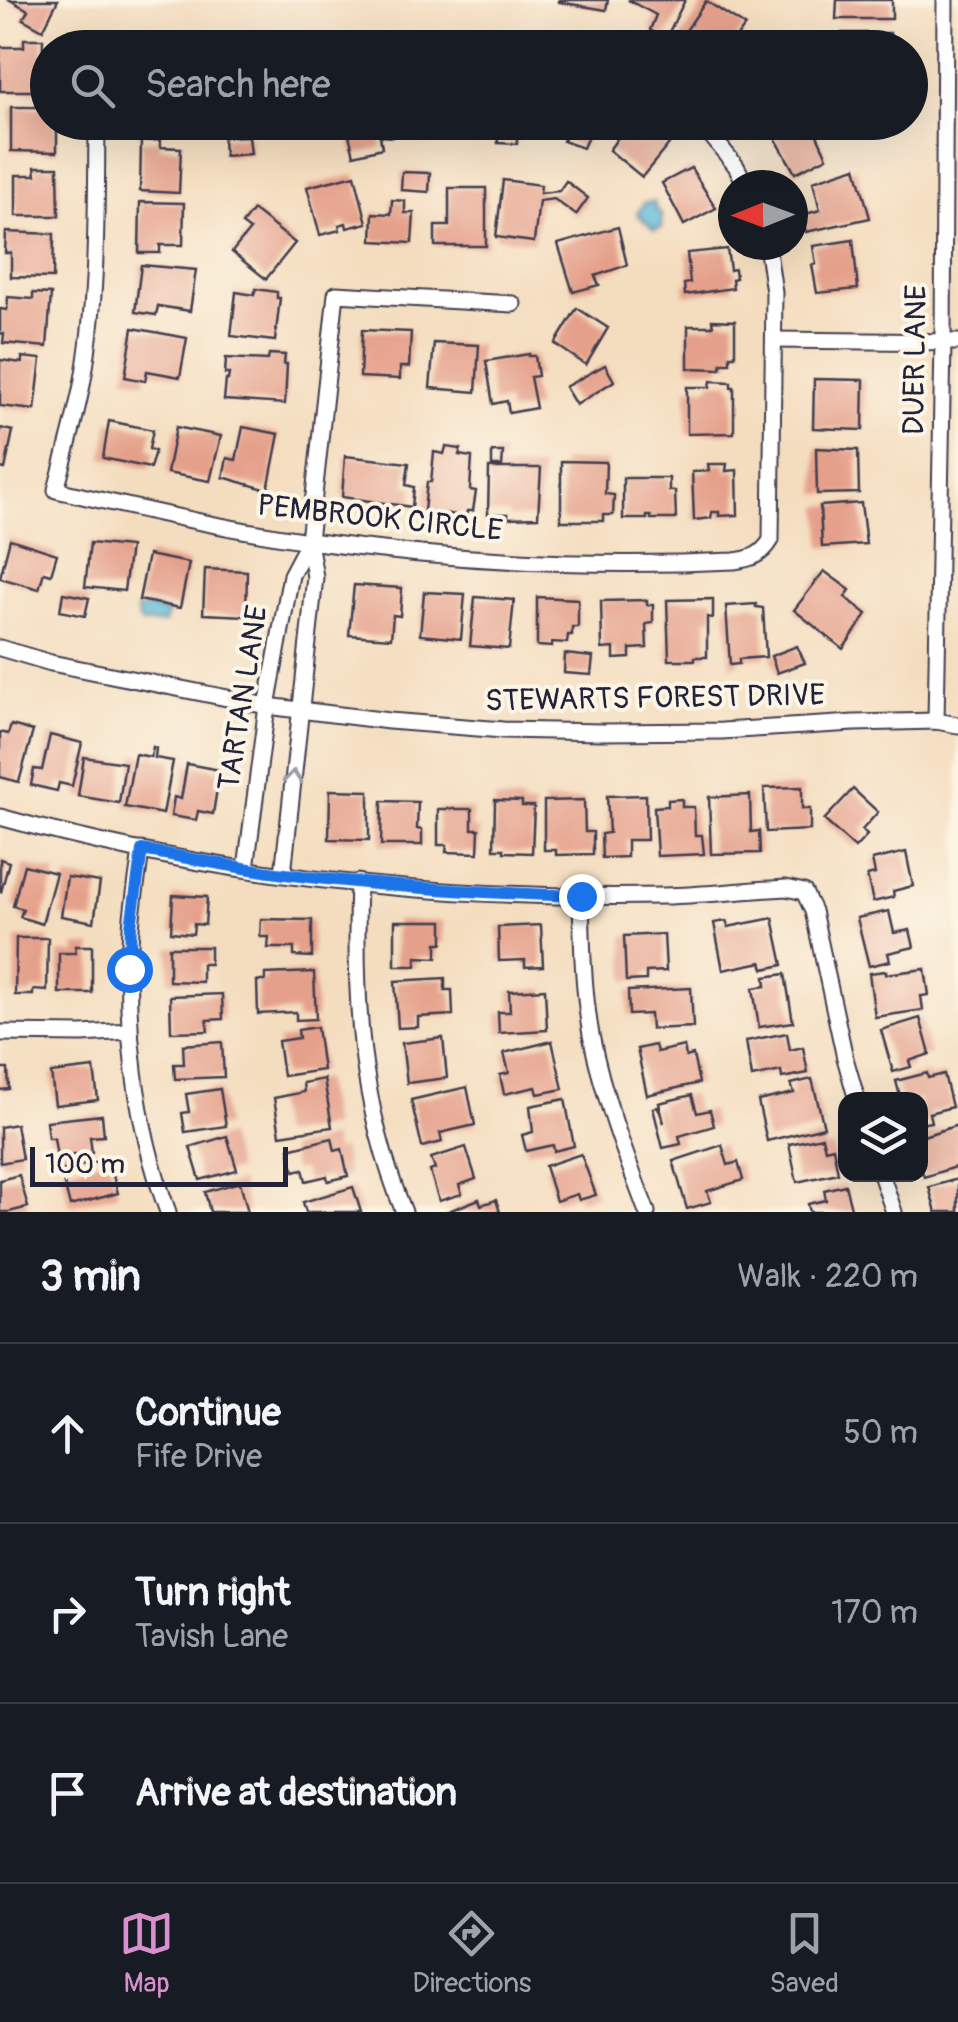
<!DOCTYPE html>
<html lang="en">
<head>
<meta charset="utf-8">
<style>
  body { margin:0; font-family:Pangolin,sans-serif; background:#20242c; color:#f1f3f6 }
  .controls { position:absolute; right:30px; bottom:30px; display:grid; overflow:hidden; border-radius:20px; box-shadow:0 10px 40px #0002 }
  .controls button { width:90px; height:90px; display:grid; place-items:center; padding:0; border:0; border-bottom:2px solid #363941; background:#171b24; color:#f1f3f6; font:50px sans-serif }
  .compass { position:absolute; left:718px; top:170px; width:90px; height:90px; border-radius:50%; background:#171b24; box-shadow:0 10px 40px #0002; rotate:269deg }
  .scale { position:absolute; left:30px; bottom:25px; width:258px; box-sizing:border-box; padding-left:10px; border:5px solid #22223b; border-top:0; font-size:28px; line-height:35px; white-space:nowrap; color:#22223b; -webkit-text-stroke:8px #fcf5e5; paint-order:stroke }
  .stop { position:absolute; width:30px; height:30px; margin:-22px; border:8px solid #1a73e8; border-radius:50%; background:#fff }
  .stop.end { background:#1a73e8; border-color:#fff; box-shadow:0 2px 10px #0008 }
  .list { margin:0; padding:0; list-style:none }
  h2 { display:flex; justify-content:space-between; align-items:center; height:130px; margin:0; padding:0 40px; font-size:42px }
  h2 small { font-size:32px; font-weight:400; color:#9ea1a6 }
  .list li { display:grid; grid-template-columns:65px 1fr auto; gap:30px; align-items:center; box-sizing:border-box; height:180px; padding:0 40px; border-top:2px solid #363941 }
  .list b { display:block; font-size:38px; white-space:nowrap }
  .list p { margin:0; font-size:32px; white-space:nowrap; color:#9ea1a6 }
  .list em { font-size:32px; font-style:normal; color:#9ea1a6 }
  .icon { flex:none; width:55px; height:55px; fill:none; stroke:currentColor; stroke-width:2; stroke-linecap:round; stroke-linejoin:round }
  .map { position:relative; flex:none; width:958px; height:1212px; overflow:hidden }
  .search { position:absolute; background:#171b24; box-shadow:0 10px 40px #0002; left:30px; right:30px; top:30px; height:110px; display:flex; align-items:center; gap:25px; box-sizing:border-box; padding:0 35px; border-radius:55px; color:#9ea1a6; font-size:38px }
  .sheet { height:670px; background:#171b24 }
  nav { display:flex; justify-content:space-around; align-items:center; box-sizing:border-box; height:140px; border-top:2px solid #363941; background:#171b24; font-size:28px; color:#9ea1a6 }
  nav a { display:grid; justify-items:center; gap:5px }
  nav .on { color:#d690ce }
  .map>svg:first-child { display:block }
  .water { fill:#59b7d8; stroke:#3e6c8a; stroke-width:2.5 }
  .building { fill:#e5a08b }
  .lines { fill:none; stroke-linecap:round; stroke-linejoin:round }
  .street-casing { stroke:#423e4f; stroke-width:19 }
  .street { stroke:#fff; stroke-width:15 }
  .oneway { stroke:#9c9ca7 }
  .route { stroke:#1a73e8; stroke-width:12 }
  .labels { text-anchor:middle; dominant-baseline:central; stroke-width:8; stroke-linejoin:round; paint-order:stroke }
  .street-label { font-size:30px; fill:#22223b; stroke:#fcf5e5 }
</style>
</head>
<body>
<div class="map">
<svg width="958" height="1212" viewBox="0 0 958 1212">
  <rect width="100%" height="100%" fill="#fcf5e5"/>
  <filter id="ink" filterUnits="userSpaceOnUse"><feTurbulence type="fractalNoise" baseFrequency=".01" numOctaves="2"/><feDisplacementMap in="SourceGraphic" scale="20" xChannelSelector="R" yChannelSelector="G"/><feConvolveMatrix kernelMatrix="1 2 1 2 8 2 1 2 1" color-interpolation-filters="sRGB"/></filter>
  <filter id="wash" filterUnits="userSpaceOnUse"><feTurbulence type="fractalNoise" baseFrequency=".0048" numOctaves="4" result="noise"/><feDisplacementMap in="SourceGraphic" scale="40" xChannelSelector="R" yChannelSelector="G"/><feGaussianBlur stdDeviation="2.25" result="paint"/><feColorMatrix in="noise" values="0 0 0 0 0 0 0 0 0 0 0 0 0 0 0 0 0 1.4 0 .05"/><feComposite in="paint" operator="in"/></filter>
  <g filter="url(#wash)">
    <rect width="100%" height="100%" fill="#f4ddbf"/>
    <!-- water -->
    <g class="water">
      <path d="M654 202 656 209 662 215 661 228 654 230 637 214 644 203Z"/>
      <path d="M149 607 167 613 165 623 142 624 138 618 137 609Z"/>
    </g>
    <g id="blocks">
      <!-- building -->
      <g class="building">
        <path d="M10 0H58L43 30 23 19 28 10Z"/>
        <path d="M559 0H608L606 10 559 2Z"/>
        <path d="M628 0H685L666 38 650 30 656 15Z"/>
        <path d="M837 0H892V19H836Z"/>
        <path d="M706 1 745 26 729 48H690L679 41Z"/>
        <rect x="842" y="33" width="48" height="15"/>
        <path d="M24 39H43L42 91H0V47H24Z"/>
        <path d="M11 107H48V122H57V152L11 151Z"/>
        <path d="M136 122H167V133L136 132Z"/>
        <path d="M373 122H400L401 125 392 126 393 137 380 136 382 148 354 155 349 135 372 129Z"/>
        <path d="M486 122H527V137H517V144L498 143V136H486Z"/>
        <path d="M560 122H594L583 148 563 141 570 126Z"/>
        <path d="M621 122H643L669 144 642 177 609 150 622 132 618 127Z"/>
        <path d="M788 122H811L827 157 795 173 772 132Z"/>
        <path d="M249 136 251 154 224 156 223 137Z"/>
        <path d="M160 140V147L181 148 179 193 140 191 141 141Z"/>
        <path d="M35 167H58L59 216H16V175H36Z"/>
        <path d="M856 167 870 218 806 232 802 215 820 210 813 181Z"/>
        <path d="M691 168 716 208 684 225 662 183Z"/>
        <path d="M402 172 430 173 429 192 401 190Z"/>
        <path d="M355 175 367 223 347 228 346 223 339 225 340 230 320 235 307 187Z"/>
        <path d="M503 180 541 185 540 193 559 191 566 181 588 198 576 215 554 199 539 201 534 242 496 237Z"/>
        <path d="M449 188H486V246H435V226H449Z"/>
        <path d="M392 200 405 201V213H414L412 243 372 241 373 213 391 214Z"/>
        <path d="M140 202 184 203 183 245H160V253H139Z"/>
        <path d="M253 210 295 243 266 279 232 252 250 230 242 224Z"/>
        <path d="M618 227 627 265 595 276 599 285 573 292 558 244Z"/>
        <path d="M6 232 54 234 53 278 11 277V253H5Z"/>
        <path d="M853 240 858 289 817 293 812 265 816 264 813 246Z"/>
        <path d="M727 249 730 270 735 269 736 278 732 279 733 288 685 295 684 284 690 283 687 253Z"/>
        <path d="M141 265 196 270 190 311 158 306 156 315 135 312Z"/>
        <path d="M256 289 277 292V298H280L275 341 231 336 236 292 254 295Z"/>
        <path d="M33 293 51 294 47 347 3 343 4 334 0 333V309L7 310 8 297 33 299Z"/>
        <path d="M577 308 608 328 586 365 555 344Z"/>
        <path d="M712 320 735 321V356H730V363H721V369L688 368V326H713Z"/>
        <path d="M133 328 187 338 180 377 147 371 145 381 125 377Z"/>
        <path d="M362 330 411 332 409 367H400V379L360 377Z"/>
        <path d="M434 343 479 345 476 392 430 388Z"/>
        <path d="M269 354 285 355 284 364H287L285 404 224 400 226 380H228L229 374H225L226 358 268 360Z"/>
        <path d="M529 354V356H535L538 376 530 377 536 408 509 413 507 401 493 404 486 361Z"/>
        <path d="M22 357 41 359 35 410 0 406V360L22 363Z"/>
        <path d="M605 365 614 381 576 405 565 387Z"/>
        <path d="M814 379 864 380 863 430 813 428Z"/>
        <path d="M711 381 731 382V387H734V433L687 434V387H710Z"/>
        <path d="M109 421 153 430 149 449 155 451 150 468 103 458Z"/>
        <path d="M176 427 221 436 210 481 167 473Z"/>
        <path d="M243 427 279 434 268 490 223 477 227 458 236 460Z"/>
        <path d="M0 428 13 431 5 469 0 468Z"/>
        <path d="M446 447 461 449 459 455 472 457 470 490 476 491 473 511H467L466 516 424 511 427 482H431L434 452 444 454Z"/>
        <path d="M816 448 858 450 859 493 817 494Z"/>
        <path d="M492 452H503L502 466H492Z"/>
        <path d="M345 456 409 463 406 485 414 487 412 507 342 497Z"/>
        <path d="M561 461 606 462 605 494 614 495 613 515H603V521H561Z"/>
        <path d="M708 464H727L726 471 737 470 738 515 719 516V512H712L711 518 694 520 692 472 709 471Z"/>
        <path d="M489 468H541L538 517 508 518V514H488Z"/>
        <path d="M623 478H669V491H675L676 519H651V516H647V519H623Z"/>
        <path d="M861 503 866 544 822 547 820 506Z"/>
        <path d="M10 539 57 554 51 574 44 572 39 589 0 578Z"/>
        <path d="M90 543 130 547 124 591 85 587Z"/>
        <path d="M148 555 189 563 180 608 139 600Z"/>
        <path d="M205 569 247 571 246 616 203 614Z"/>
        <path d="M824 571 850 590 845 597 867 614 843 649 794 610Z"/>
        <path d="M354 585 402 588 400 616 393 615 391 638 349 635Z"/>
        <path d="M424 592 465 594 461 639 420 635Z"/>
        <path d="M63 593 89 598 85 616 60 611Z"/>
        <path d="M475 597 514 600 509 649 470 646Z"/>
        <path d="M537 597 578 599V627H572V635H568L567 643 552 642V647L537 646Z"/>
        <path d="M713 599V618L707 617V657H695V660H669L667 600Z"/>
        <path d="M647 600V605H653V623L646 624 647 648 630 649V658L614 659V648L602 649 601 601Z"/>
        <path d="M756 604V607L763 608 766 657 739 659V664L730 665 726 606Z"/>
        <path d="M797 646 805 663 777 673 771 656Z"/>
        <path d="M565 654 593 657 591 675 564 673Z"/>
        <path d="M11 725 33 731 19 782 0 777V732L8 734Z"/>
        <path d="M50 735 82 743 72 786 59 783 57 791 31 785 34 769 42 770Z"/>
        <path d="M153 747 156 748 155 758 173 761 163 814 125 807 135 754 151 757Z"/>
        <path d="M84 757 125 763 119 803 78 796Z"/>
        <path d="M187 764 220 770 213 814 198 811 196 820 171 816 174 797 181 799Z"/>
        <path d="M802 787V809H810V830L766 832 764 788Z"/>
        <path d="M853 789 878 812 862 830 867 835 855 848 824 820Z"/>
        <path d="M330 790 369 791V840L329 839Z"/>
        <path d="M646 795 647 840H627V857L602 858 601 834 609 833 607 796Z"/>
        <path d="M750 795 751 832 759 831 760 853 711 854 709 797Z"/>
        <path d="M682 799V807H694L695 835H702L704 854 657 856 654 807 668 806V800Z"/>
        <path d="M495 800 522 801V806H534L532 853 504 852V849H494Z"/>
        <path d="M584 800 585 832H593V854L556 855V850H544V801Z"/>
        <path d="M382 801 418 802 417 829 422 830V845H381Z"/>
        <path d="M438 809H472V829H479L478 853 446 852 447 845H438Z"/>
        <path d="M906 852 913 886 893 891 894 897 873 902 867 876 875 874 872 860Z"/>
        <path d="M0 859 9 862 1 892H0Z"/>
        <path d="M24 865 56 873 42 924 20 917 23 909 13 906Z"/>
        <path d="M67 877 100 882 94 922 61 916Z"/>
        <path d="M173 895 207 897 205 925 194 924 193 934 171 932Z"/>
        <path d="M889 911 894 933 910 930 914 947 888 953 890 961 869 966 857 918Z"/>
        <path d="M773 918 783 965 764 969 762 962 723 970 714 923 727 921 728 927Z"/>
        <path d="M261 919 312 920V957L294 956V948H268L269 937H260Z"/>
        <path d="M395 921H443V943H437V958L416 957V966H395Z"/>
        <path d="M541 925 543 966 525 967V960L499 961 498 927Z"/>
        <path d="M664 934 666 971 646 972V980L626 981 624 936Z"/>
        <path d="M16 938H48L47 991 33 990V995H15Z"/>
        <path d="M75 946H92V993H59V953H76Z"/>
        <path d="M169 947H210V964H202V982L169 981Z"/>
        <path d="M925 969 929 995 921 996 923 1010 875 1017 869 973 886 971V974Z"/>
        <path d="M314 972 316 1019 296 1020V1012L258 1014 257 981H265V974Z"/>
        <path d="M785 974 793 1022 759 1027 753 988 766 986 765 977Z"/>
        <path d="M445 978V990H452L453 1015 418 1017V1027L398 1028 395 981Z"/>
        <path d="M691 988 693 1027 651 1029 650 1014 629 1015 628 991Z"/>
        <path d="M545 989 547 1030 499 1033 498 1012H510L509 991Z"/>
        <path d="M222 994 223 1019 207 1020 208 1031 171 1032 170 996Z"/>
        <path d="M920 1018 930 1054 909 1061 911 1067 893 1072 881 1030Z"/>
        <path d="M317 1027 323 1070 283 1076 278 1041 299 1038 298 1030Z"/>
        <path d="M787 1033 790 1050 803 1047 808 1073 782 1078 781 1071 752 1077 746 1041Z"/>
        <path d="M443 1038 447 1078 407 1083 402 1043Z"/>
        <path d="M552 1041 563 1089 538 1094 536 1087 504 1094 500 1075 509 1073 504 1053Z"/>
        <path d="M222 1042 224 1077 175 1079 174 1064H184L183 1045Z"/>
        <path d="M655 1045 657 1052 684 1046 686 1057 693 1055 699 1083 647 1095 637 1049Z"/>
        <path d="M94 1068 98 1100 55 1105 51 1073Z"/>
        <path d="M0 1069H8L9 1089 0 1090Z"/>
        <path d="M927 1073 928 1078 944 1074 952 1107 929 1113 931 1122 920 1124V1100H901L896 1081Z"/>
        <path d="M324 1079 332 1127 280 1135 274 1098 304 1092 303 1083Z"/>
        <path d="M812 1079 824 1127 767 1141 758 1101 794 1093 791 1084Z"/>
        <path d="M467 1087 475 1125 440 1133 442 1142 422 1147 411 1100Z"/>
        <path d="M220 1089 226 1126 185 1132 182 1113 189 1112 186 1094Z"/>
        <path d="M692 1095 697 1113 710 1110 714 1126 679 1136 681 1144 663 1148 653 1108 658 1107 664 1123 659 1103Z"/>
        <path d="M565 1099 574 1146 554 1151 553 1145 526 1151 522 1135 533 1132 530 1106Z"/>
        <path d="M102 1115 104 1136 90 1137 92 1153 57 1157 54 1138H48L46 1121Z"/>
        <path d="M16 1124 22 1159 0 1163V1127Z"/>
        <path d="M958 1125V1166L924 1177 920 1165V1137Z"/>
        <path d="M227 1136 237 1170 200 1180 190 1147Z"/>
        <path d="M822 1137 825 1149 833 1147 838 1173 797 1182 789 1144Z"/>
        <path d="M332 1138 335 1151 342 1149 348 1176 328 1181 327 1176 306 1181 303 1169 294 1171 289 1149Z"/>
        <path d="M722 1145 728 1165 738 1162 743 1180 707 1191 711 1202 687 1209 673 1161Z"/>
        <path d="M466 1147 476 1179 459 1185 462 1194 439 1201 430 1171 435 1169 431 1158Z"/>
        <path d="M581 1154 596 1195 579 1200 577 1194 556 1201 545 1166Z"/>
        <path d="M108 1158 118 1193 70 1206 61 1171Z"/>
        <path d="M19 1175 28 1207 9 1212H0V1180Z"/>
        <path d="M958 1179V1212H936L929 1187Z"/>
        <path d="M240 1182 248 1212H210L205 1192Z"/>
        <path d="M845 1185 852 1212H810L808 1204 826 1200 824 1190Z"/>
        <path d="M353 1187 361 1212H306L303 1202Z"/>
        <path d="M479 1199 481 1205 496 1200 500 1212H446Z"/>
      </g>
    </g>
  </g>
  <g filter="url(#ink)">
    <use href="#blocks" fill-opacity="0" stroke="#423e4f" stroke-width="2.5"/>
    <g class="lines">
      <!-- street casing -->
      <g class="street-casing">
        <g id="street">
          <path d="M99 48 521 42 568 48"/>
          <path d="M97 122C96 210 98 299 82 385 75 420 65 456 56 490 140 509 224 529 309 541 451 561 591 568 734 561 751 559 762 555 771 540L774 292 767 245"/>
          <path d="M700 122 736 166 746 185"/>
          <path d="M774 340 958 342"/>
          <path d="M0 648 51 663 267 706 389 721 503 730 602 732 722 731 854 723 936 721 958 725"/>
          <path d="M936 721 943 342 945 0"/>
          <path d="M0 817C215 877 442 900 664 896 705 895 745 890 786 888L804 892 813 911 845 1058 857 1100"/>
          <path d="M141 850C138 876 133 902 131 928 123 1022 135 1123 168 1212"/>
          <path d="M246 868 267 706 291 575 309 541"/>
          <path d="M283 874 315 577 309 541 336 294 513 304"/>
          <path d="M358 882C354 1000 359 1101 404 1212"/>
          <path d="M581 896C582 942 583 990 591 1035 603 1096 625 1154 647 1212"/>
          <path d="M0 1033 82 1034 130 1031"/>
          <path d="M881 1174 894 1212"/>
        </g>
      </g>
      <!-- street -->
      <use href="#street" class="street"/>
    </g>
    <!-- one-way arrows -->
    <defs><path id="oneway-chevron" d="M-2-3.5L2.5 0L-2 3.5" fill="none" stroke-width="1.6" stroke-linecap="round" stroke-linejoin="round" transform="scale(2.5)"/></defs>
    <use class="oneway" href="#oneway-chevron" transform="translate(293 777) rotate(-84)"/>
  </g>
  <g class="lines" filter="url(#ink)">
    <!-- route -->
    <path class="route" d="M129 969 131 926 142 850C189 858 237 868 285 874 383 887 482 893 581 896"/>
  </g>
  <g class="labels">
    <!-- street labels -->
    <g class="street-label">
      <text transform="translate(915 360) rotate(-89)">DUER LANE</text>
      <text transform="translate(380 518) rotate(6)">PEMBROOK CIRCLE</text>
      <text transform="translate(243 698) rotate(-81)">TARTAN LANE</text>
      <text transform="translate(655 698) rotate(-1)">STEWARTS FOREST DRIVE</text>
    </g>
  </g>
</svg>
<div class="controls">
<button><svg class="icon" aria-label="layers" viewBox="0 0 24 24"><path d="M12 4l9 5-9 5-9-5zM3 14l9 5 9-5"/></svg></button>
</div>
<svg class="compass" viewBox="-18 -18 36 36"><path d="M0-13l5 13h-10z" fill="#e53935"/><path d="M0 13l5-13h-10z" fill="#9ea1a6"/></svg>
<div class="scale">100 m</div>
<div class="stop" style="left:129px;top:969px"></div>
<div class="stop end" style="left:581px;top:896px"></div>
<div class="search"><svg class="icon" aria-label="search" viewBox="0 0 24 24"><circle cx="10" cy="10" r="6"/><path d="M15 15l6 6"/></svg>Search here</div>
</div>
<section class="sheet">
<h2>3 min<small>Walk · 220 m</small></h2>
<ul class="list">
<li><svg class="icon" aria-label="ahead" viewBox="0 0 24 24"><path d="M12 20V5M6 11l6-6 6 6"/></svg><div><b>Continue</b><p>Fife Drive</p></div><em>50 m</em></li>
<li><svg class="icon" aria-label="right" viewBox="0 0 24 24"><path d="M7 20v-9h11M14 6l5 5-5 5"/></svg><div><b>Turn right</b><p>Tavish Lane</p></div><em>170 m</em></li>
<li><svg class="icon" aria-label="arrive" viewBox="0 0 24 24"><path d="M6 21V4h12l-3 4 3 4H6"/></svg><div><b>Arrive at destination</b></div></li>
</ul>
</section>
<nav>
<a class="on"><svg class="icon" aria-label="map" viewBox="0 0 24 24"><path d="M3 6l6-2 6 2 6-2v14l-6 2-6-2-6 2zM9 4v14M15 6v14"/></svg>Map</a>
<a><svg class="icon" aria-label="directions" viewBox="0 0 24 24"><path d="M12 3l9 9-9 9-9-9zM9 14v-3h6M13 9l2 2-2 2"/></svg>Directions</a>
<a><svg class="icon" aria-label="saved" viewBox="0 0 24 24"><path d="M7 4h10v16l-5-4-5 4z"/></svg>Saved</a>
</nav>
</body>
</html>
